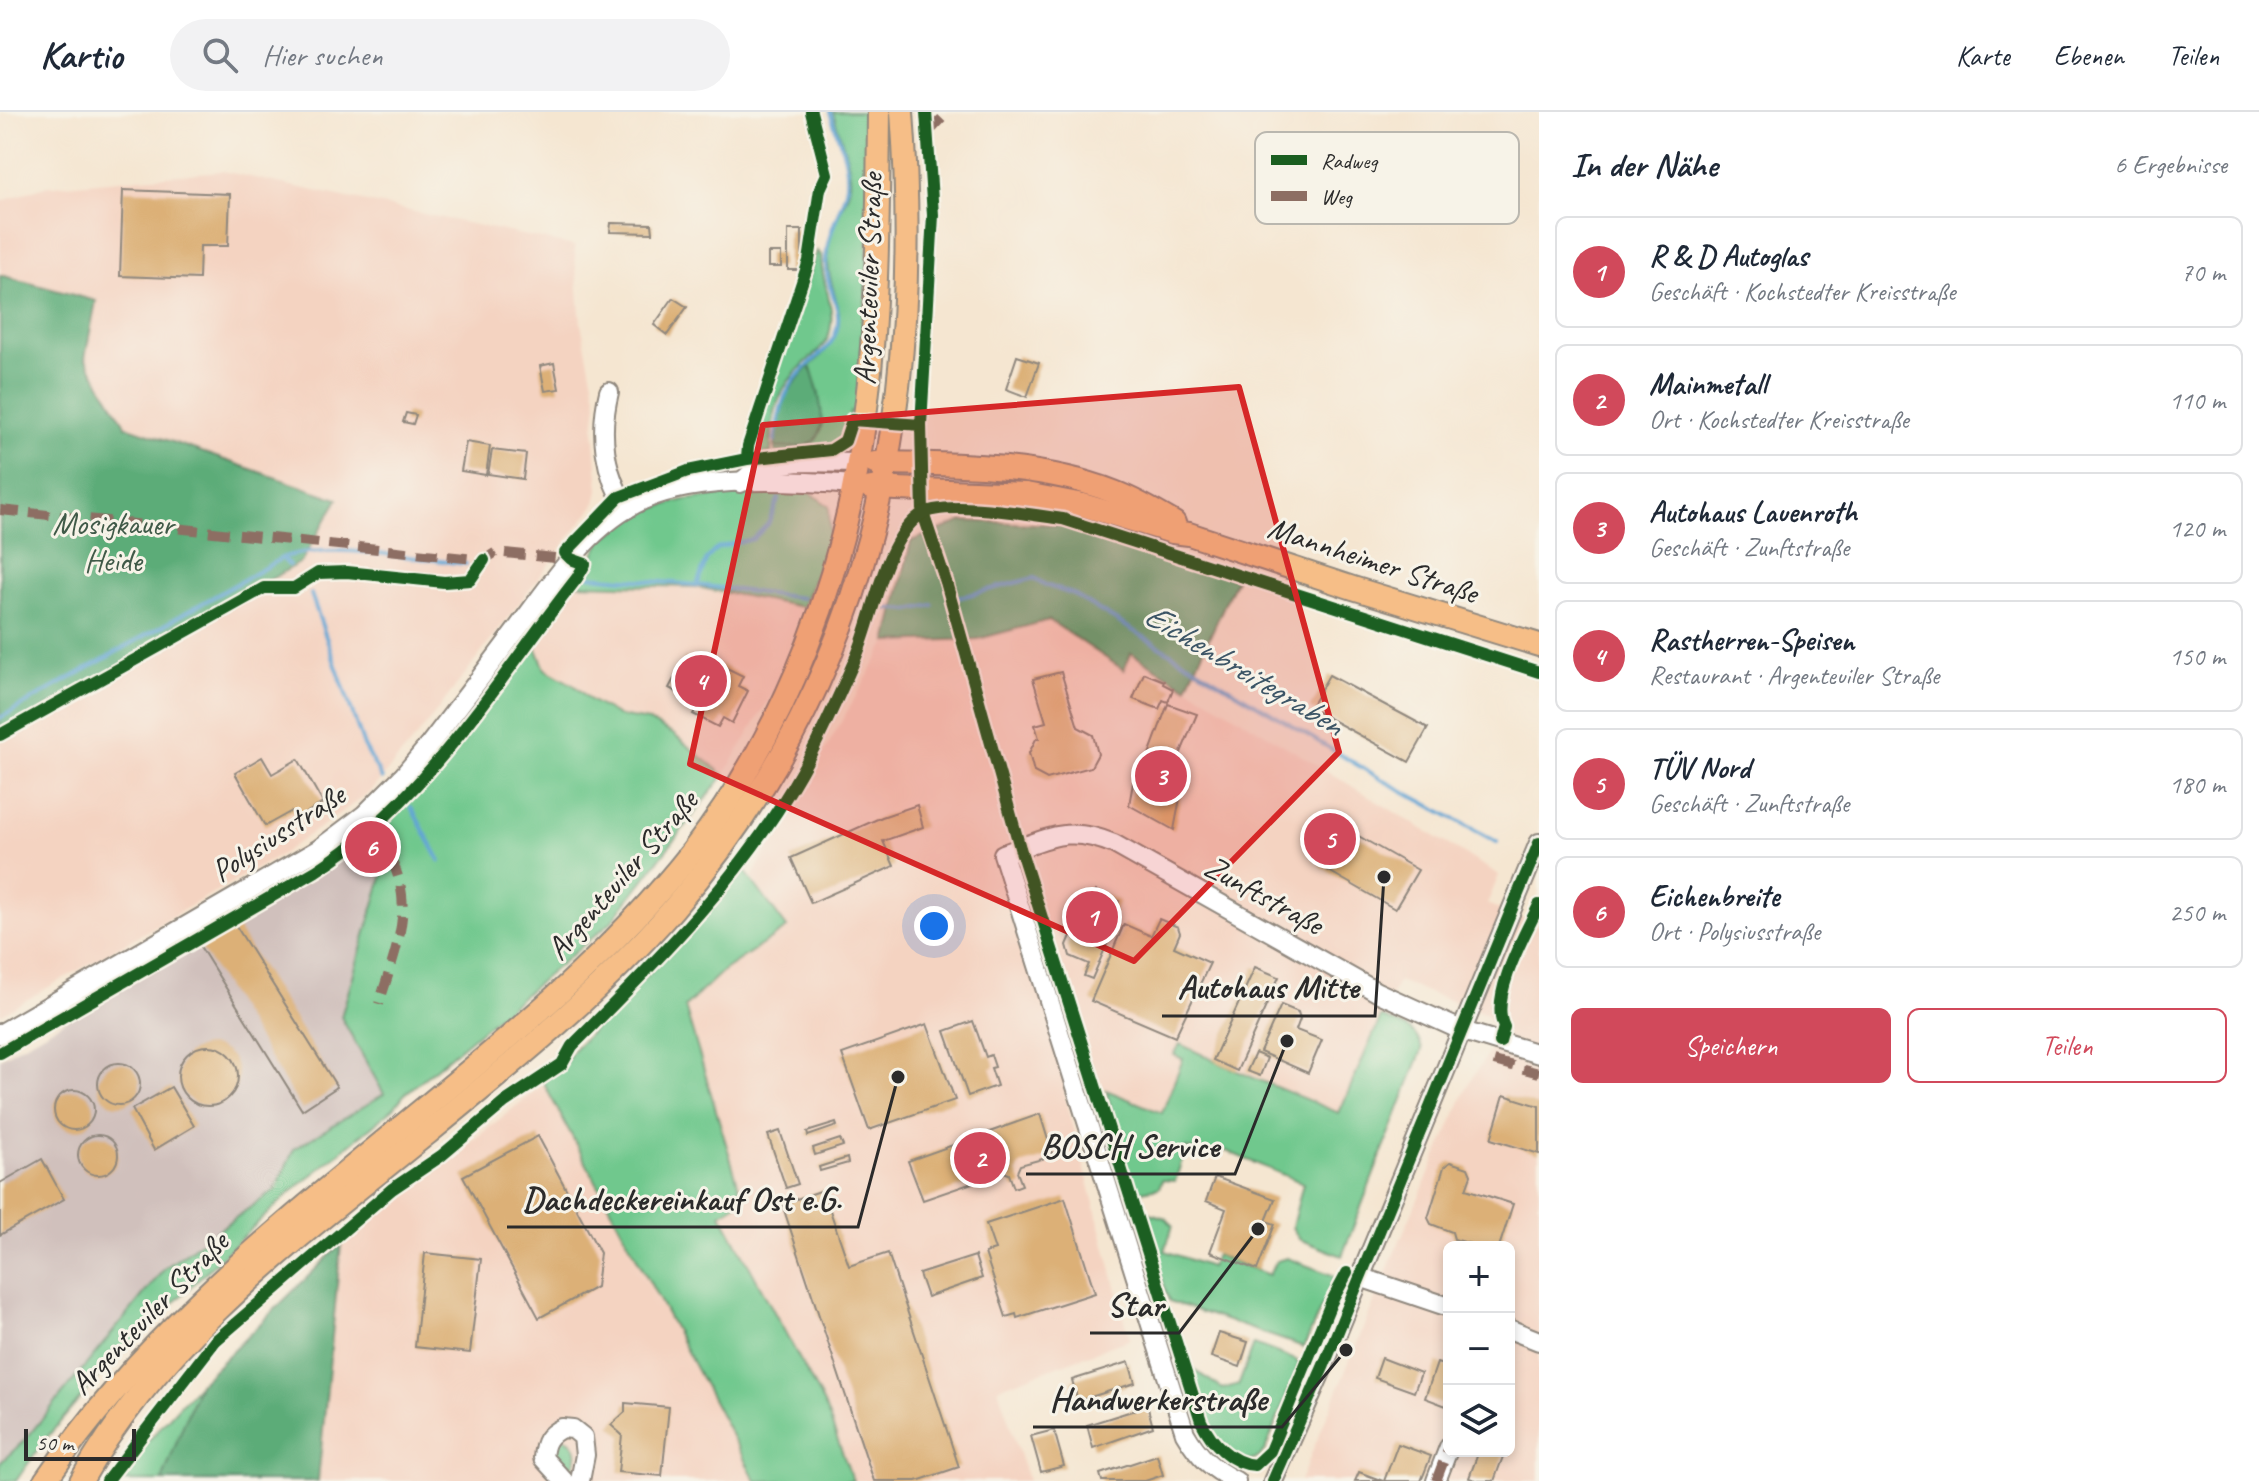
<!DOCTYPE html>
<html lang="de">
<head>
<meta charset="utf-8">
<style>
  body { margin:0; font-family:Caveat,sans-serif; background:#f2f2f3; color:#1f2937 }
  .controls { position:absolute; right:24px; bottom:24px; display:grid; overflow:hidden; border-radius:12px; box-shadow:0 4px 12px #0003 }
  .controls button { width:72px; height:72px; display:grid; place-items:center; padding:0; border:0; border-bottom:2px solid #e0e1e3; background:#fff; color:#1f2937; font:40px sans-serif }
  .scale { position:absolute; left:24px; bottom:20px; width:112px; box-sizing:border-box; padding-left:8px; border:4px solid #2b2b2b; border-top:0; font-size:22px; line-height:28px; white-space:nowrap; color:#2b2b2b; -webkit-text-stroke:6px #f7f3e8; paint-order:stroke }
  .you { position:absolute; left:934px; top:814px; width:28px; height:28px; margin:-20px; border:6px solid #fff; border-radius:50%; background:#1a73e8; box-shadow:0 0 0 12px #1a73e833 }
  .badge { display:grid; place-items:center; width:52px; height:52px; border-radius:50%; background:#d1495b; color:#fff; font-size:26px; font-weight:700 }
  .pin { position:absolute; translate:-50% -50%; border:4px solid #fff; box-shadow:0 2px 8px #0006 }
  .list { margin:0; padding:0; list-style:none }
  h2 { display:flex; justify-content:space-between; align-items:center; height:104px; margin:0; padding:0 32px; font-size:34px }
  h2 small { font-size:26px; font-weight:400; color:#747a83 }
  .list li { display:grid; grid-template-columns:52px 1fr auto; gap:24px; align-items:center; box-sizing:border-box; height:112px; margin:0 16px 16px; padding:0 16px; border:2px solid #e0e1e3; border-radius:12px }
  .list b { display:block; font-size:30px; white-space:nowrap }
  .list p { margin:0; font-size:26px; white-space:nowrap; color:#747a83 }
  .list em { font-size:26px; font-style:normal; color:#747a83 }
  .actions { display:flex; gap:16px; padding:24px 32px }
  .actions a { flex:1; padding:18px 0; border:2px solid #d1495b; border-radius:12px; text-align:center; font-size:28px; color:#d1495b }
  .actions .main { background:#d1495b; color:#fff }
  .icon { flex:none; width:44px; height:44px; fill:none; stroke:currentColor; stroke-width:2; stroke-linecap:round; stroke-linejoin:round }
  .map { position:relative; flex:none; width:1539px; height:1369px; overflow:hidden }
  header { display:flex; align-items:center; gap:48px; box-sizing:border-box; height:112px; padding:0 40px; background:#fff; border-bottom:2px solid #e0e1e3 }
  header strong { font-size:38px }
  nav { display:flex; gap:44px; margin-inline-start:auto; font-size:28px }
  .search { width:560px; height:72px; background:#f2f2f3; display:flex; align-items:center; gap:20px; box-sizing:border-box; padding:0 28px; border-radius:44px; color:#747a83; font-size:30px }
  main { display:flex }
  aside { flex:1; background:#fff }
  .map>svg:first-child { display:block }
  .built { fill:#f4d3c1; fill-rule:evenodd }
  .industrial { fill:#d0c0bc }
  .green { fill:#70c88d; stroke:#4e7a5c; stroke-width:2 }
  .forest { fill:#5cac78; stroke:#446c52; stroke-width:2 }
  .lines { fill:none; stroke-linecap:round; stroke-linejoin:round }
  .stream { stroke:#5da3d3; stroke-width:4 }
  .building { fill:#dcb077 }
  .minor-casing { stroke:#90887e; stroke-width:22 }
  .major-casing { stroke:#90887e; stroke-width:26 }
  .minor { stroke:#fff; stroke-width:18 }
  .major { stroke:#f6be87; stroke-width:22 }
  .quiet { stroke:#8d6e63; stroke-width:10; stroke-dasharray:20 10; stroke-linecap:butt }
  .cycleway-casing { stroke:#f7f3e8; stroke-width:17 }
  .cycleway { stroke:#1b5e20; stroke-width:12 }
  .marked { fill:#d62828; fill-opacity:0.2; stroke:#d62828; stroke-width:6; stroke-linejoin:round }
  .labels { text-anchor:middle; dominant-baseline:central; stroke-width:6; stroke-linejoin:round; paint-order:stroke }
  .street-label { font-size:32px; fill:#2b2b2b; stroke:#f7f3e8 }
  .park-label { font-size:32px; fill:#405a48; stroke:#f7f3e8 }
  .water-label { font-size:34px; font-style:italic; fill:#3c5566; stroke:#f7f3e8 }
  .key { fill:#f7f3e8; stroke:#bab7af; stroke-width:2 }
  .key-label { font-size:22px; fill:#2b2b2b }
  .leader { fill:none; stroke:#2b2b2b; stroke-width:3 }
  .callout-dot { fill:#2b2b2b; stroke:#f7f3e8; stroke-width:3 }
  .callout-label { font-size:34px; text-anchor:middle; font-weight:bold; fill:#2b2b2b; stroke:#f7f3e8; stroke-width:6; stroke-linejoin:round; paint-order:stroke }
</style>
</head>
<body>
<header>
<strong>Kartio</strong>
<div class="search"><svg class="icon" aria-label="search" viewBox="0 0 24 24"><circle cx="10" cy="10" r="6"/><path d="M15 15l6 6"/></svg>Hier suchen</div>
<nav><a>Karte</a><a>Ebenen</a><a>Teilen</a></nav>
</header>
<main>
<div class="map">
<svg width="1539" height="1369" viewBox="0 0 1539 1369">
  <rect width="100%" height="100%" fill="#f7f3e8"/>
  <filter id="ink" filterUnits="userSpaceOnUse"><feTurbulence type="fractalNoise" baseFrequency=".0125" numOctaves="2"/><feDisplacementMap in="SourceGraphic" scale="16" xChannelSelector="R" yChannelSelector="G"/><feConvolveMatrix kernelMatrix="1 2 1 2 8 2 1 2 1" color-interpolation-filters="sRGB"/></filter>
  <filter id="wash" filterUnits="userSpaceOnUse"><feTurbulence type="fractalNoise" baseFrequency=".006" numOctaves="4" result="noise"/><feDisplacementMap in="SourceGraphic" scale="32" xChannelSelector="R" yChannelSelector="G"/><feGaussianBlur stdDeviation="1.8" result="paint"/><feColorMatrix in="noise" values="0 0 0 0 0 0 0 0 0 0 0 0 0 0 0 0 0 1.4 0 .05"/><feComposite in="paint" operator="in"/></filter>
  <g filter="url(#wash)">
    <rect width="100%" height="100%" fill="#f5e6d1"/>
    <!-- built -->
    <g class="built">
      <path d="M222 59 574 134 581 212 597 290 594 318 599 378 596 391 423 617 369 681 283 741 0 903V622L301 450 338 386 126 314 85 246 95 189 0 163V90L42 75Z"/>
      <path d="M578 472 696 475 803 495 779 571 724 663 673 622 649 609 618 604 590 588 575 574 545 557 534 530Z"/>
      <path d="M1049 508 1124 557 1131 541 1499 763 1487 792 1539 814V1369H1300L1393 1144 1469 971 1491 937 1495 918 1486 902 1398 869 1339 1001 1213 948 1183 947 1163 1002 1106 978 1064 979 1130 1227 998 1276 1028 1369H853L824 1291 721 1102 685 895 724 858 786 816 752 765 887 530 978 527ZM1449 1135H1509V1339H1449Z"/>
      <path d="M544 972 756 1369H318L341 1132Z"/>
    </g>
    <!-- industrial -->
    <path class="industrial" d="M375 726 386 752 341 905 384 981 294 1037 276 1077 165 1156 25 1328 0 1351V946L306 771Z"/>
    <!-- green -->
    <g class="green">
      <path d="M833 0H873L866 180 857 301 850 300C848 308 848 319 843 325 830 343 795 339 775 340V336L807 333 819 281 810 254C865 207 824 188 828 136 830 113 843 98 849 78 855 59 838 20 833 0Z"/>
      <path d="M817 139 821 143C820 170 838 195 829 223 825 235 814 243 805 251 776 277 771 304 771 341H750L752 327Z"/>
      <path d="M809 380 829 394 830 424 803 495 696 475 578 472 602 428 640 400 684 388 742 381Z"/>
      <path d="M534 530 545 557 575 574 590 588 618 604 649 609 673 622 724 663 611 810 404 983 394 996 284 1086 114 1247 43 1330 16 1369H0V1351L25 1328 165 1156 276 1077 294 1037 384 982 341 905 386 752 375 726 417 678Z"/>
      <path d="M742 755 787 816 724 858 685 895 743 1088 721 1102 824 1292 853 1369H756L544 972 543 968 562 957 573 938 680 830Z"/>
      <path d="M1381 905C1400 913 1418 916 1422 938L1342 1144 1299 1127 1292 1115 1303 1071 1224 1038 1212 1042 1186 1036 1175 1069 1162 1068 1159 1076 1134 1080 1106 978 1162 1001 1183 947 1174 943 1180 932 1237 959 1339 1001Z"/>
      <path d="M1150 1101 1165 1106 1173 1113 1165 1139 1210 1155 1216 1143 1269 1163 1276 1149 1287 1146 1335 1164 1304 1235 1169 1189 1143 1107Z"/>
      <path d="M1254 1232 1296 1248 1299 1252 1265 1338C1248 1366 1218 1332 1209 1314 1199 1296 1194 1273 1188 1254L1223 1277 1239 1272Z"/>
      <path d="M199 1272 162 1369H114L120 1360Z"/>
      <path d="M561 1325C578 1330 579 1341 573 1356L568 1359 560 1358 553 1348 551 1336Z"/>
    </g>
    <!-- forest -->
    <g class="forest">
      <path d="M0 163 96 189 85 246 126 314 338 387 301 450 0 622Z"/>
      <path d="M810 254C816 271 834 323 808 333 799 337 785 335 775 336 776 299 783 279 810 254Z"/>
      <path d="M963 409 1066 413 1236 467 1187 575 1131 541 1124 558 1049 508 978 527 887 530 911 429Z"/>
      <path d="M341 1132 318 1369H162L199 1272Z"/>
    </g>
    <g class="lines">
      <!-- stream -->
      <g class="stream">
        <path d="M775 329C778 309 781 288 792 271 804 252 829 241 836 220 844 196 827 177 826 154 825 126 839 104 846 78 852 54 837 22 830 0"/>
        <path d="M282 446 289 453"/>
        <path d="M589 464 697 473 802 486"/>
        <path d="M697 473 707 447 717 436 753 427 768 412 779 386"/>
        <path d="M311 482 364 634 382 667"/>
        <path d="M957 486 1034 466 1045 473 1072 482 1381 667 1497 730"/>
        <path d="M882 496 910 498 933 493"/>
        <path d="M0 606 282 446C329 429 415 447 466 452"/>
        <path d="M411 695 440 749"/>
      </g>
    </g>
    <g id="blocks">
      <!-- building -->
      <g class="building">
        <path d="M123 78 230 82 228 134H200L199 167 120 164Z"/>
        <path d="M611 111 652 112 653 121 610 120Z"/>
        <rect x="788" y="118" width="14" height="40"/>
        <rect x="768" y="141" width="13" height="14"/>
        <path d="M673 186 687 195 667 223 654 213Z"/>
        <path d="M1017 244 1039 251 1027 285 1006 277Z"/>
        <path d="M554 251 559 277 545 279 540 254Z"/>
        <path d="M406 301 416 303 413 312 403 310Z"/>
        <path d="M466 330 490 334 486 363 461 359Z"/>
        <path d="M492 338 526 342 523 367 488 362Z"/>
        <path d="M685 546 716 563 721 553 743 564 738 574 748 579 732 611 723 606 718 615 693 602 699 592 669 576Z"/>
        <path d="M1061 560 1078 615 1093 623 1098 642 1091 655 1047 667 1034 660 1029 641 1036 627 1039 626 1035 613 1046 610 1033 567Z"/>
        <path d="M1144 561 1164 569 1163 572 1173 577 1168 590 1163 588 1159 597 1133 587Z"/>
        <path d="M1329 563 1428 616 1409 650 1310 596Z"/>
        <path d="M1168 592 1197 602 1177 650 1186 654 1174 718 1129 693 1133 671 1138 672Z"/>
        <path d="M262 645 272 662 298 647 323 691 297 706 292 699 265 714 235 661Z"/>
        <path d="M917 693 923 715 883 729 894 754 811 791 791 746 882 705Z"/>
        <path d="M1320 702 1418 758 1395 797 1320 754 1328 740 1305 727Z"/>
        <path d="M371 729 376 737 370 740 366 732Z"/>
        <path d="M1096 779 1119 789 1107 815 1113 818 1092 867 1084 864 1089 852 1070 844 1067 833 1080 803 1084 805Z"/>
        <path d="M1159 807 1178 815 1180 821 1174 835 1210 851 1175 925 1091 889 1124 812 1151 824Z"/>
        <path d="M233 809 337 975 302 998 198 831Z"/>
        <path d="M1255 855 1279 865 1237 959 1213 948Z"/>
        <path d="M1281 893 1298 900 1300 907 1296 918 1322 928 1308 961 1260 940Z"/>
        <path d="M973 909 986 945 991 943 995 955 991 956 997 974 968 984 945 919Z"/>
        <path d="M927 912 955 988 869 1018 842 942Z"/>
        <circle cx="208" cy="964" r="30"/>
        <path d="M1255 941 1267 946 1260 964 1247 959Z"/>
        <circle cx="119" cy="972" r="21"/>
        <path d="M171 975 194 1014 154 1038 132 997Z"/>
        <circle cx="74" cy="998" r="20"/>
        <path d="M1504 983 1539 994V1042L1491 1027Z"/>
        <path d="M1040 1002 1053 1044 1020 1053 1017 1060 1022 1073 1014 1076 1009 1062 1004 1060 923 1088 908 1049Z"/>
        <path d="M836 1011 837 1014 808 1024 807 1020Z"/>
        <path d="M780 1019 798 1072 786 1076 768 1023Z"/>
        <circle cx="98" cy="1043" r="20"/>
        <path d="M538 1024 600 1141 596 1175 539 1206 463 1064Z"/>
        <path d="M840 1027 843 1034 815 1043 813 1036Z"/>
        <path d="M847 1046 848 1051 820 1059 819 1055Z"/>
        <path d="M42 1047 64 1087 0 1123V1071Z"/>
        <path d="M1450 1050 1468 1056 1471 1063 1466 1077 1513 1092 1499 1135H1481L1454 1127 1452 1120 1431 1112 1428 1106 1444 1055Z"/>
        <path d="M1215 1065 1275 1087 1266 1109 1275 1112 1257 1158 1210 1140 1226 1097 1206 1089Z"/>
        <path d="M823 1078 849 1154 888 1141 959 1355 917 1369H874L782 1092Z"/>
        <path d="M1065 1086 1095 1181 1017 1206 1016 1202 1006 1205 985 1141 995 1138 986 1112Z"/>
        <path d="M425 1141 481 1147 470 1241 415 1235Z"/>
        <path d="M975 1144 982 1166 927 1185 919 1162Z"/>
        <path d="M1219 1221 1248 1230 1240 1255 1211 1245Z"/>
        <path d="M1382 1246 1421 1261 1414 1280 1375 1266Z"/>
        <path d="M1129 1250 1135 1271 1078 1289 1072 1268Z"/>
        <path d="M1437 1251 1449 1255V1285L1446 1294 1425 1286Z"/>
        <path d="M1146 1289 1153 1315 1093 1336 1087 1313 1135 1298 1133 1293Z"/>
        <path d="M625 1291 669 1295 662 1364 618 1360 622 1323 611 1313 625 1300Z"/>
        <path d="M1054 1318 1064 1354 1041 1360 1031 1324Z"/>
        <path d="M1398 1332 1431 1344 1421 1369H1384Z"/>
        <path d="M1479 1339H1505L1494 1369H1478L1469 1366Z"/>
        <path d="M1157 1343 1163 1363 1145 1369H1102L1100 1362Z"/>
        <path d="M1359 1360 1383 1369H1355Z"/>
      </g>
    </g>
  </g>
  <g filter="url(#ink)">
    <use href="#blocks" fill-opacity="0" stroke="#90887e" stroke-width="2"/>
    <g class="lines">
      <!-- minor casing -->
      <g class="minor-casing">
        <g id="minor">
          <path d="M609 280C599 320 604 361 627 397"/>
          <path d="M740 371 759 355 798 350 858 351"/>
          <path d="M0 922 319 737 364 703 404 663 429 633C458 595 488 556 517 517 553 470 587 414 643 388 699 363 793 368 854 373"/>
          <path d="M1360 1165 1449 1195"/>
          <path d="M1509 1217 1539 1229"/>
          <path d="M564 1369 543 1346C544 1330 548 1323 562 1316L573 1317 583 1325 585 1343 580 1369"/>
          <path d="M1236 1369C1212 1357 1199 1345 1185 1321L1003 742C1048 727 1067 712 1114 732L1377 880 1463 919 1539 942"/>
          <path d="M1273 1369 1324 1253 1539 731"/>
          <path d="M1436 1369 1449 1335"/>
        </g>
      </g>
      <!-- major casing -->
      <g class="major-casing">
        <g id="major">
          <path d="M875 351C952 352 1041 351 1114 380 1135 388 1154 399 1174 411"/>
          <path d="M871 376 1026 382 1083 393 1172 420 1189 422 1353 476 1539 533"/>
          <path d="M45 1369C147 1219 279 1116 417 1002 515 922 613 840 692 740 788 616 846 459 865 304 878 204 878 101 879 0"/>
          <path d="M81 1369C161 1226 299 1125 424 1024 511 953 599 882 673 797 872 566 924 297 902 0"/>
        </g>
      </g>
      <!-- minor -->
      <use href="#minor" class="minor"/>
      <!-- major -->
      <use href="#major" class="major"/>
      <!-- quiet -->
      <g class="quiet">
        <path d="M928 21 948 0"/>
        <path d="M0 398 484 448 496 440 574 448"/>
        <path d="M377 719C388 739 399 759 402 783 406 818 389 858 379 892"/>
        <path d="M1494 949 1539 961"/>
        <path d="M1436 1369 1449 1335"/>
      </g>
      <!-- cycleway casing -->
      <g class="cycleway-casing">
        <g id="cycleway">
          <path d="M926 0 933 103 921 313 923 401 946 470 1020 736 1201 1309C1211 1330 1231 1352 1255 1353L1270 1339 1331 1191 1347 1161"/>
          <path d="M747 347 748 334 809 149 820 77 827 62 811 0"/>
          <path d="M0 623 264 476H294L318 461 347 460 444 470 470 468 484 448"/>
          <path d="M1500 930 1504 915C1489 885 1525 822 1539 793"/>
          <path d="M0 941 316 759C427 688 497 568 577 466L585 452 571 447 565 441 619 385 688 359 747 347 831 338 845 329 852 308 921 313"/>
          <path d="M107 1369 215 1229 392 1077 441 1044 505 990 562 952 572 934C656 850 742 765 801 660 822 623 839 583 856 545 875 503 882 431 920 403 943 387 1033 403 1063 407L1539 560"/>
          <path d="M1273 1369 1324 1253 1539 731"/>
        </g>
      </g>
      <!-- cycleway -->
      <use href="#cycleway" class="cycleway"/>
    </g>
  </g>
  <!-- marked area -->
  <path class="marked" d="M1239 275 1339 640 1134 849 690 652 763 313Z"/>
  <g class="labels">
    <!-- street labels -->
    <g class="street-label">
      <text transform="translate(868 167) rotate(-88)">Argenteuiler Straße</text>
      <text transform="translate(1373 448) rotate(18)">Mannheimer Straße</text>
      <text transform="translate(278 721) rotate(-33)">Polysiusstraße</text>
      <text transform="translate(622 763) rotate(-49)">Argenteuiler Straße</text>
      <text transform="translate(1264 783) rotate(29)">Zunftstraße</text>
      <text transform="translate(149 1201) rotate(-46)">Argenteuiler Straße</text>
    </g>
    <!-- park labels -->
    <g class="park-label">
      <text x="113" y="411">Mosigkauer<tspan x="113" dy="37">Heide</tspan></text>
    </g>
    <!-- water labels -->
    <g class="water-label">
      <text transform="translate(1244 557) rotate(31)">Eichenbreitegraben</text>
    </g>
  </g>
  <!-- legend -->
  <rect x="1255" y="20" width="264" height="92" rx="12" class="key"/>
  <rect x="1271" y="43" width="36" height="10" fill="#1b5e20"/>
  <rect x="1271" y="79" width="36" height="10" fill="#8d6e63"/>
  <g class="key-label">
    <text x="1321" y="56">Radweg</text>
    <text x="1321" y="92">Weg</text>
  </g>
  <!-- callouts -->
  <path class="leader" d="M1384 765L1375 904H1162M1287 929L1235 1062H1026M898 965L858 1115H507M1258 1117L1179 1221H1090M1346 1238L1282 1315H1033"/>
  <g class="callout-dot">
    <circle cx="1384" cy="765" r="8"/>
    <circle cx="1287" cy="929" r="8"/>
    <circle cx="898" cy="965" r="8"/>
    <circle cx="1258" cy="1117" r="8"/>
    <circle cx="1346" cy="1238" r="8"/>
  </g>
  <g class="callout-label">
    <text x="1268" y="886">Autohaus Mitte</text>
    <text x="1130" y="1045">BOSCH Service</text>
    <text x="682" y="1098">Dachdeckereinkauf Ost e.G.</text>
    <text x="1135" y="1204">Star</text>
    <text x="1158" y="1298">Handwerkerstraße</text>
  </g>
</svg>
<div class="controls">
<button>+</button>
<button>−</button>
<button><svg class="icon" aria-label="layers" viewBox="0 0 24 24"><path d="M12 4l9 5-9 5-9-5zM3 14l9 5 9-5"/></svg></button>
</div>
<div class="scale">50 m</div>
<div class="you"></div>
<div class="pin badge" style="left:1092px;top:805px">1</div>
<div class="pin badge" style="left:980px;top:1046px">2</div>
<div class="pin badge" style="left:1161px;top:664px">3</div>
<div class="pin badge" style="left:701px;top:569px">4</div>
<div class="pin badge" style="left:1330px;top:727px">5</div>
<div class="pin badge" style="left:371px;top:735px">6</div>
</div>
<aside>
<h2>In der Nähe<small>6 Ergebnisse</small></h2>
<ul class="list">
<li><span class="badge">1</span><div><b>R &amp; D Autoglas</b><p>Geschäft · Kochstedter Kreisstraße</p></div><em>70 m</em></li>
<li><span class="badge">2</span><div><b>Mainmetall</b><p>Ort · Kochstedter Kreisstraße</p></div><em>110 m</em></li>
<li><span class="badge">3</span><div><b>Autohaus Lauenroth</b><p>Geschäft · Zunftstraße</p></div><em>120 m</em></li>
<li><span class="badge">4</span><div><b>Rastherren-Speisen</b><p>Restaurant · Argenteuiler Straße</p></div><em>150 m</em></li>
<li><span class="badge">5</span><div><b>TÜV Nord</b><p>Geschäft · Zunftstraße</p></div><em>180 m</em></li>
<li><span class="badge">6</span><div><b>Eichenbreite</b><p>Ort · Polysiusstraße</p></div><em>250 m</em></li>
</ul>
<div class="actions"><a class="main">Speichern</a><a>Teilen</a></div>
</aside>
</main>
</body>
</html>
